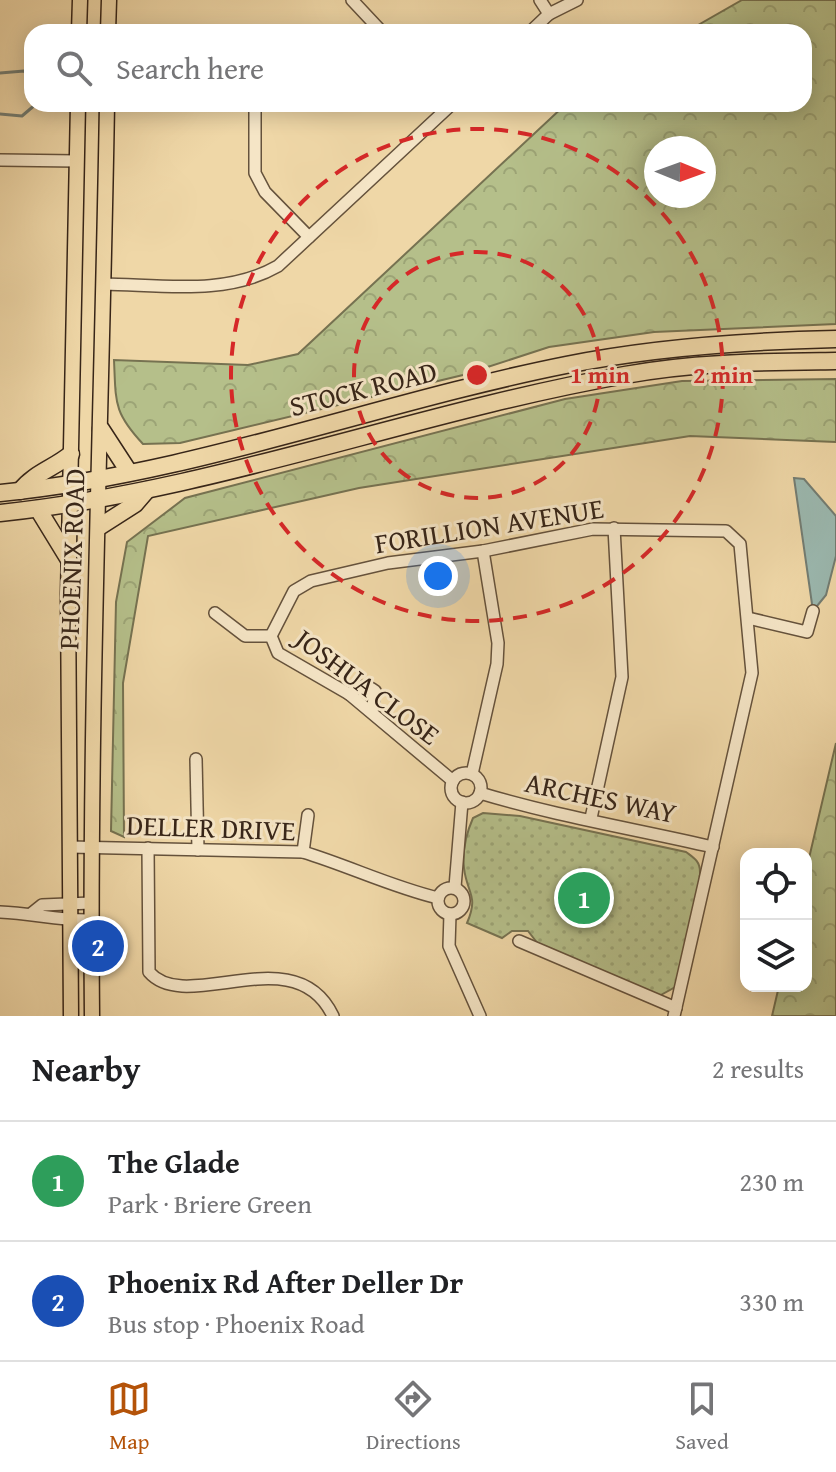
<!DOCTYPE html>
<html lang="en">
<head>
<meta charset="utf-8">
<style>
  body { margin:0; font-family:"Gentium Book Plus",serif; background:#f6f6f6; color:#202124 }
  .controls { position:absolute; right:24px; bottom:24px; display:grid; overflow:hidden; border-radius:16px; box-shadow:0 4px 20px #0003 }
  .controls button { width:72px; height:72px; display:grid; place-items:center; padding:0; border:0; border-bottom:2px solid #e0e0e0; background:#fff; color:#202124; font:40px sans-serif }
  .compass { position:absolute; left:644px; top:136px; width:72px; height:72px; border-radius:50%; background:#fff; box-shadow:0 4px 20px #0003; rotate:91deg }
  .you { position:absolute; left:438px; top:576px; width:28px; height:28px; margin:-20px; border:6px solid #fff; border-radius:50%; background:#1a73e8; box-shadow:0 0 0 12px #1a73e833 }
  .badge { display:grid; place-items:center; width:52px; height:52px; border-radius:50%; background:#b45309; color:#fff; font-size:26px; font-weight:700 }
  .pin { position:absolute; translate:-50% -50%; border:4px solid #fff; box-shadow:0 2px 8px #0006 }
  .list { margin:0; padding:0; list-style:none }
  h2 { display:flex; justify-content:space-between; align-items:center; height:104px; margin:0; padding:0 32px; font-size:34px }
  h2 small { font-size:26px; font-weight:400; color:#757577 }
  .list li { display:grid; grid-template-columns:52px 1fr auto; gap:24px; align-items:center; box-sizing:border-box; height:120px; padding:0 32px; border-top:2px solid #e0e0e0 }
  .list b { display:block; font-size:30px; white-space:nowrap }
  .list p { margin:0; font-size:26px; white-space:nowrap; color:#757577 }
  .list em { font-size:26px; font-style:normal; color:#757577 }
  .icon { flex:none; width:44px; height:44px; fill:none; stroke:currentColor; stroke-width:2; stroke-linecap:round; stroke-linejoin:round }
  .map { position:relative; flex:none; width:836px; height:1016px; overflow:hidden }
  .search { position:absolute; background:#fff; box-shadow:0 4px 20px #0003; left:24px; right:24px; top:24px; height:88px; display:flex; align-items:center; gap:20px; box-sizing:border-box; padding:0 28px; border-radius:24px; color:#757577; font-size:30px }
  .sheet { height:344px; background:#fff }
  nav { display:flex; justify-content:space-around; align-items:center; box-sizing:border-box; height:112px; border-top:2px solid #e0e0e0; background:#fff; font-size:22px; color:#757577 }
  nav a { display:grid; justify-items:center; gap:4px }
  nav .on { color:#b45309 }
  .map>svg:first-child { display:block }
  .green { fill:url(#green-dots); stroke:#767251; stroke-width:2 }
  .forest { fill:url(#forest-crowns); stroke:#767251; stroke-width:2; fill-rule:evenodd }
  .water { fill:#9bb8af; stroke:#737d73; stroke-width:2 }
  .lines { fill:none; stroke-linecap:round; stroke-linejoin:round }
  .stream { stroke:#737d73; stroke-width:3 }
  .minor-casing { stroke:#65523c; stroke-width:14 }
  .major-casing { stroke:#372518; stroke-width:17 }
  .highway-casing { stroke:#372518; stroke-width:19 }
  .minor { stroke:#f5e5c6; stroke-width:11 }
  .major { stroke:#efd7a7; stroke-width:14 }
  .highway { stroke:#efd7a7; stroke-width:16 }
  .ring { fill:none; stroke:#d62828; stroke-width:4; stroke-dasharray:14 10 }
  .labels { text-anchor:middle; dominant-baseline:central; stroke-width:6; stroke-linejoin:round; paint-order:stroke }
  .street-label { font-size:28px; fill:#372518; stroke:#f5e5c6 }
  .centre { fill:#d62828; stroke:#f5e5c6; stroke-width:4 }
  .ring-label { font-size:24px; text-anchor:middle; font-weight:bold; fill:#d62828; stroke:#f5e5c6; stroke-width:6; stroke-linejoin:round; paint-order:stroke }
</style>
</head>
<body>
<div class="map">
<svg width="836" height="1016" viewBox="0 0 836 1016">
  <defs>
    <pattern id="green-dots" width="8" height="8" patternUnits="userSpaceOnUse" patternTransform="scale(2)"><rect width="8" height="8" fill="#b5bf8a"/><path d="M2 2h.1M6 6h.1" fill="none" stroke="#9ca476" stroke-width="1.8" stroke-linecap="round"/></pattern>
    <pattern id="forest-crowns" width="20" height="18" patternUnits="userSpaceOnUse" patternTransform="scale(2)"><rect width="20" height="18" fill="#b5bf8a"/><path d="M2 6a3 3 0 1 1 6 0M12 15a3 3 0 1 1 6 0" fill="none" stroke="#9ca476"/></pattern>
  </defs>
  <rect width="100%" height="100%" fill="#efd7a7"/>
  <filter id="stains"><feTurbulence type="fractalNoise" baseFrequency=".0025" numOctaves="4"/><feColorMatrix values="0 0 0 0 .2 0 0 0 0 .09 0 0 0 0 .02 0 0 0 .5 -.17"/></filter>
  <radialGradient id="worn" r=".72"><stop offset=".6" stop-color="#630" stop-opacity="0"/><stop offset="1" stop-color="#630" stop-opacity=".3"/></radialGradient>
  <!-- green -->
  <path class="green" d="M483 813 520 816 686 852C694 858 700 861 700 872 701 901 683 955 677 986L659 996 542 949 528 931H512L502 938 467 923C479 895 467 894 464 868 462 850 466 834 473 818Z"/>
  <!-- forest -->
  <g class="forest">
    <path d="M742 0H836V324L654 332 549 347 463 375 180 443 143 444C113 412 116 402 114 360L248 365 298 354 566 104H804V32H686ZM656 148H704V196H656Z"/>
    <path d="M836 379V442L690 436 359 488 148 536 123 683 124 837 111 831 116 602 127 542 185 498 565 399 682 381Z"/>
    <path d="M836 743V1016H772L779 986H806V871Z"/>
  </g>
  <!-- water -->
  <path class="water" d="M794 478 804 479 836 516V556L826 595 813 611Z"/>
  <g class="lines">
    <!-- stream -->
    <g class="stream">
      <path d="M0 73 24 71 32 78"/>
      <path d="M0 114 22 116 36 104"/>
    </g>
    <!-- minor casing -->
    <g class="minor-casing">
      <g id="minor">
        <path d="M352 0 382 32"/>
        <path d="M540 0 549 14"/>
        <path d="M530 32 549 14 577 0"/>
        <path d="M255 104V173L265 192 309 237"/>
        <path d="M0 160 77 161"/>
        <path d="M104 284C162 285 226 296 278 266L452 104"/>
        <path d="M215 613 245 636H271"/>
        <path d="M748 618 807 632 813 611"/>
        <path d="M271 636 294 591 311 581 388 563 483 551 593 529 726 531 740 544 752 673 674 1016"/>
        <path d="M271 636 278 653 349 694 453 781"/>
        <path d="M349 694C359 687 364 682 375 691L372 712"/>
        <path d="M196 759 198 850"/>
        <circle cx="466" cy="788" r="15"/>
        <path d="M472 774 497 664 498 643 483 551"/>
        <path d="M480 793C556 816 635 829 713 847"/>
        <path d="M591 818 622 677 614 528"/>
        <path d="M70 847 303 852C349 866 392 887 438 898"/>
        <path d="M148 848 149 972C187 1016 295 936 333 1016"/>
        <path d="M303 852 308 815"/>
        <path d="M455 887 462 802"/>
        <circle cx="451" cy="901" r="13"/>
        <path d="M0 912C32 913 59 921 91 920"/>
        <path d="M32 913 42 905 91 903"/>
        <path d="M450 914 449 946 480 1016"/>
        <path d="M519 941 676 1008"/>
      </g>
    </g>
    <!-- major casing -->
    <g class="major-casing">
      <g id="major">
        <path d="M79 32 80 0"/>
        <path d="M108 32 109 0"/>
        <path d="M71 1016 68 595 78 104"/>
        <path d="M92 1016C89 712 102 408 107 104"/>
      </g>
    </g>
    <!-- highway casing -->
    <g class="highway-casing">
      <g id="highway">
        <path d="M101 429 129 472"/>
        <path d="M20 491C34 473 54 468 71 454"/>
        <path d="M0 493C193 474 376 403 566 365 655 347 745 341 836 339"/>
        <path d="M38 509 68 558"/>
        <path d="M0 513C213 491 415 412 625 375 694 362 766 362 836 361"/>
        <path d="M99 527 135 504 147 490"/>
      </g>
    </g>
    <!-- minor -->
    <use href="#minor" class="minor"/>
    <!-- major -->
    <use href="#major" class="major"/>
    <!-- highway -->
    <use href="#highway" class="highway"/>
  </g>
  <!-- distance rings -->
  <g class="ring">
    <circle cx="477" cy="375" r="123"/>
    <circle cx="477" cy="375" r="246"/>
  </g>
  <g class="labels">
    <!-- street labels -->
    <g class="street-label">
      <text transform="translate(363 388) rotate(-14)">STOCK ROAD</text>
      <text transform="translate(489 525) rotate(-9)">FORILLION AVENUE</text>
      <text transform="translate(71 559) rotate(-88)">PHOENIX ROAD</text>
      <text transform="translate(368 686) rotate(37)">JOSHUA CLOSE</text>
      <text transform="translate(601 797) rotate(12)">ARCHES WAY</text>
      <text transform="translate(211 827) rotate(2)">DELLER DRIVE</text>
    </g>
  </g>
  <circle cx="477" cy="375" r="12" class="centre"/>
  <g class="ring-label">
    <text x="600" y="383">1 min</text>
    <text x="723" y="383">2 min</text>
  </g>
  <rect width="100%" height="100%" filter="url(#stains)"/>
  <rect width="100%" height="100%" fill="url(#worn)"/>
</svg>
<div class="controls">
<button><svg class="icon" aria-label="locate" viewBox="0 0 24 24"><circle cx="12" cy="12" r="6"/><path d="M12 2v4M12 18v4M2 12h4M18 12h4"/></svg></button>
<button><svg class="icon" aria-label="layers" viewBox="0 0 24 24"><path d="M12 4l9 5-9 5-9-5zM3 14l9 5 9-5"/></svg></button>
</div>
<svg class="compass" viewBox="-18 -18 36 36"><path d="M0-13l5 13h-10z" fill="#e53935"/><path d="M0 13l5-13h-10z" fill="#757577"/></svg>
<div class="you"></div>
<div class="pin badge" style="left:584px;top:898px;background:#2e9e5b">1</div>
<div class="pin badge" style="left:98px;top:946px;background:#1a4fb4">2</div>
<div class="search"><svg class="icon" aria-label="search" viewBox="0 0 24 24"><circle cx="10" cy="10" r="6"/><path d="M15 15l6 6"/></svg>Search here</div>
</div>
<section class="sheet">
<h2>Nearby<small>2 results</small></h2>
<ul class="list">
<li><span class="badge" style="background:#2e9e5b">1</span><div><b>The Glade</b><p>Park · Briere Green</p></div><em>230 m</em></li>
<li><span class="badge" style="background:#1a4fb4">2</span><div><b>Phoenix Rd After Deller Dr</b><p>Bus stop · Phoenix Road</p></div><em>330 m</em></li>
</ul>
</section>
<nav>
<a class="on"><svg class="icon" aria-label="map" viewBox="0 0 24 24"><path d="M3 6l6-2 6 2 6-2v14l-6 2-6-2-6 2zM9 4v14M15 6v14"/></svg>Map</a>
<a><svg class="icon" aria-label="directions" viewBox="0 0 24 24"><path d="M12 3l9 9-9 9-9-9zM9 14v-3h6M13 9l2 2-2 2"/></svg>Directions</a>
<a><svg class="icon" aria-label="saved" viewBox="0 0 24 24"><path d="M7 4h10v16l-5-4-5 4z"/></svg>Saved</a>
</nav>
</body>
</html>
